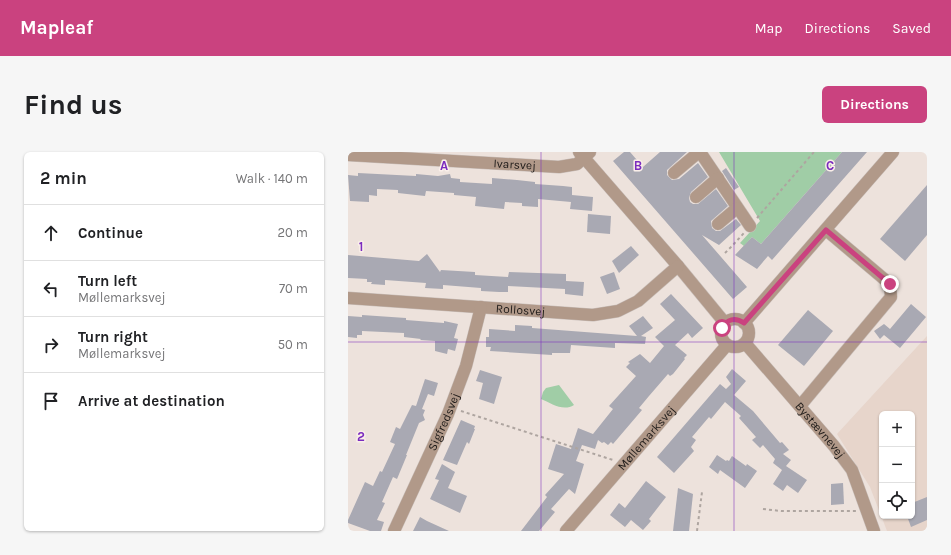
<!DOCTYPE html>
<html lang="en">
<head>
<meta charset="utf-8">
<style>
  body { margin:0; font-family:Karla,sans-serif; background:#f6f6f6; color:#202124 }
  .controls { position:absolute; right:12px; bottom:12px; display:grid; overflow:hidden; border-radius:6px; box-shadow:0 1px 3px #0004 }
  .controls button { width:36px; height:36px; display:grid; place-items:center; padding:0; border:0; border-bottom:1px solid #e0e0e0; background:#fff; color:#202124; font:20px sans-serif }
  .stop { position:absolute; width:12px; height:12px; margin:-9px; border:3px solid #ca427f; border-radius:50%; background:#fff }
  .stop.end { background:#ca427f; border-color:#fff; box-shadow:0 1px 4px #0008 }
  .list { margin:0; padding:0; list-style:none }
  h2 { display:flex; justify-content:space-between; align-items:center; height:52px; margin:0; padding:0 16px; font-size:17px }
  h2 small { font-size:13px; font-weight:400; color:#757577 }
  .list li { display:grid; grid-template-columns:26px 1fr auto; gap:12px; align-items:center; box-sizing:border-box; height:56px; padding:0 16px; border-top:1px solid #e0e0e0 }
  .list b { display:block; font-size:15px; white-space:nowrap }
  .list p { margin:0; font-size:13px; white-space:nowrap; color:#757577 }
  .list em { font-size:13px; font-style:normal; color:#757577 }
  .icon { flex:none; width:22px; height:22px; fill:none; stroke:currentColor; stroke-width:2; stroke-linecap:round; stroke-linejoin:round }
  .map { position:relative; flex:none; width:579px; height:379px; overflow:hidden; border-radius:6px }
  header { display:flex; align-items:center; gap:24px; box-sizing:border-box; height:56px; padding:0 20px; background:#ca427f; color:#fff }
  header strong { font-size:19px }
  nav { display:flex; gap:22px; margin-inline-start:auto; font-size:14px }
  .intro { display:flex; align-items:center; justify-content:space-between; box-sizing:border-box; height:96px; padding:0 24px }
  h1 { margin:0; font-size:28px }
  .button { padding:10px 18px; border-radius:6px; background:#ca427f; color:#fff; font-size:14px; font-weight:700 }
  main { display:flex; gap:24px; padding:0 24px }
  aside { flex:1; background:#fff; border-radius:6px; box-shadow:0 1px 3px #0004 }
  .map>svg:first-child { display:block }
  .built { fill:#e7d5cb; fill-rule:evenodd }
  .green { fill:#a0cda6 }
  .building { fill:#a9a9b3 }
  .lines { fill:none; stroke-linecap:round; stroke-linejoin:round }
  .minor-casing { stroke:#c8beb9; stroke-width:13 }
  .path { stroke:#aea5a0; stroke-width:2; stroke-dasharray:3 3; stroke-linecap:butt }
  .minor { stroke:#b19989; stroke-width:12 }
  .route { stroke:#ca427f; stroke-width:5 }
  .grid { fill:none; stroke:#7b2cbf; stroke-width:1; stroke-opacity:0.55 }
  .labels { text-anchor:middle; dominant-baseline:central; stroke-width:3; stroke-linejoin:round; paint-order:stroke }
  .street-label { font-size:12px; fill:#1f1b19; stroke:#faefe9 }
  .grid-label { font-size:13px; text-anchor:middle; font-weight:bold; fill:#7b2cbf; stroke:#faefe9; stroke-width:3; stroke-linejoin:round; paint-order:stroke }
</style>
</head>
<body>
<header>
<strong>Mapleaf</strong>
<nav><a>Map</a><a>Directions</a><a>Saved</a></nav>
</header>
<div class="intro"><h1>Find us</h1><a class="button">Directions</a></div>
<main>
<aside>
<h2>2 min<small>Walk · 140 m</small></h2>
<ul class="list">
<li><svg class="icon" aria-label="ahead" viewBox="0 0 24 24"><path d="M12 20V5M6 11l6-6 6 6"/></svg><div><b>Continue</b></div><em>20 m</em></li>
<li><svg class="icon" aria-label="left" viewBox="0 0 24 24"><path d="M17 20v-9H6M10 6l-5 5 5 5"/></svg><div><b>Turn left</b><p>Møllemarksvej</p></div><em>70 m</em></li>
<li><svg class="icon" aria-label="right" viewBox="0 0 24 24"><path d="M7 20v-9h11M14 6l5 5-5 5"/></svg><div><b>Turn right</b><p>Møllemarksvej</p></div><em>50 m</em></li>
<li><svg class="icon" aria-label="arrive" viewBox="0 0 24 24"><path d="M6 21V4h12l-3 4 3 4H6"/></svg><div><b>Arrive at destination</b></div></li>
</ul>
</aside>
<div class="map">
<svg width="579" height="379" viewBox="0 0 579 379">
  <rect width="100%" height="100%" fill="#ede2dc"/>
  <!-- built -->
  <path class="built" d="M579 184V379H539L522 335 489 282ZM534 262H564V364H534Z"/>
  <!-- green -->
  <g class="green">
    <path d="M371 0H494L413 92 404 85 396 94 392 91 412 69Z"/>
    <path d="M211 233 226 253C215 260 203 251 193 247L195 240 198 236Z"/>
  </g>
  <!-- building -->
  <g class="building">
    <path d="M276 0H282L295 15 312 0H339L319 18V23L324 28 331 27 350 11 360 25 343 40 341 46 342 50 345 52H350L368 37 380 54 363 69 364 76 368 79H372L388 67 393 73 371 93 354 83 399 135 385 147 265 9Z"/>
    <path d="M494 0H519L424 108 420 104 409 117 387 103 404 85 413 92Z"/>
    <path d="M378 16 391 35 386 38 374 19Z"/>
    <path d="M10 21 68 24V22L90 24 102 22 103 26 112 27V30L144 32V26L169 28 187 30V32L215 34 224 35V43L245 45 244 59 222 57 223 50 190 47V55L174 54V51L157 50 156 57 127 54 128 45 106 43V41L78 39 77 44 50 41V38L29 37V44L21 43V50L2 49 0 23 10 24Z"/>
    <path d="M579 33V83L557 109 532 87Z"/>
    <path d="M240 62 263 64 262 82 239 80Z"/>
    <path d="M283 94 291 103 271 121 264 109Z"/>
    <path d="M79 102 92 120 93 118 127 120V123L160 125 161 120 218 122V129L236 130 235 144 217 142V137L160 134V140H151L133 139V136L95 133V137L77 136 78 131 37 128V133L23 132 24 130H19V127L0 126V103L71 109Z"/>
    <path d="M266 120 272 137 259 142 252 125Z"/>
    <path d="M323 142 355 176 344 186 340 181 327 193 339 203 336 206 337 207 325 222 322 224 320 222 301 244 291 256 294 258 265 292 263 290 260 293 256 290 254 291 250 288 247 297 234 293 228 309 236 312 227 342 221 337 203 357 207 360 191 379H173L199 345 197 343 216 322 200 317 208 292 223 297 230 276 245 282 265 257 261 254 288 224 278 215 282 211 280 210 292 202 302 211 316 194 307 185 327 168 312 152Z"/>
    <path d="M563 152 578 165 552 196 536 183 532 187 526 179 536 172 542 177Z"/>
    <path d="M460 158 485 179 456 214 430 193Z"/>
    <path d="M14 163 58 166V168L96 171V169L110 172 106 186 110 187 107 199 100 197 99 202 87 199V189L72 188 73 187 56 185V181L14 179V183H9V186L0 185V164L14 165Z"/>
    <path d="M295 164 305 176 293 184 298 185 297 192 267 191V196L223 193 222 201H204V203L142 199 143 195H138V185H141V177L167 179V173L184 174V176L289 184 281 174Z"/>
    <path d="M384 217 398 229 386 243 405 259 432 291 434 290 441 298 435 302 443 308 438 314 459 328 450 341 439 333 435 339 425 332 434 318 425 311 427 307 415 293 412 296 404 288 408 285 391 266 393 264 377 250 363 267 361 265 344 285 348 288 343 295 346 299 326 321 309 305 372 232 378 237 383 232 378 225Z"/>
    <path d="M132 218 154 225 146 252 131 247 135 231 128 229Z"/>
    <path d="M77 227 90 231 86 244 80 242 74 257 77 258 75 263 77 268 71 271 58 303H59L49 327 45 325 34 350 37 351 29 368 36 370 33 379H22L0 371V368L17 330 25 334 32 319 34 320 47 292 42 290 48 275 52 277 64 253 68 254Z"/>
    <path d="M113 268 127 274 126 277H127L121 292 119 290 109 313 95 308Z"/>
    <path d="M369 303 378 309 379 308 381 309 384 304 398 314 399 312 409 319 397 336 372 318 370 322 361 315Z"/>
    <path d="M94 312 107 320 100 336 119 344 112 361 82 347 91 328 87 327Z"/>
    <path d="M298 329 318 345 301 367 303 369 295 378 283 368 277 375 262 363 271 351 277 356Z"/>
    <path d="M495 331 496 352 483 353V332Z"/>
    <path d="M330 336 345 342 341 379H325Z"/>
    <path d="M579 345V368L563 375 559 364H564V351Z"/>
    <path d="M72 365 79 369 101 379H65Z"/>
  </g>
  <g class="lines">
    <!-- minor casing -->
    <g class="minor-casing">
      <g id="minor">
        <path d="M231 0 330 114 377 171"/>
        <path d="M352 0 402 74"/>
        <path id="s1" d="M0 3 211 15 229 12 242 0"/>
        <path d="M326 21 351 0"/>
        <path d="M348 45 370 26"/>
        <path d="M370 72 389 56"/>
        <path id="s2" d="M0 146 245 163 270 159 290 149 330 114"/>
        <circle cx="387" cy="181" r="14"/>
        <path d="M396 171 545 0"/>
        <path id="s3" d="M397 191 486 294 504 318 526 379"/>
        <path d="M452 254 543 145 542 132 478 78"/>
        <path id="s4" d="M46 379 100 262 118 214 133 155"/>
        <path id="s5" d="M218 379 379 193"/>
      </g>
    </g>
    <!-- path -->
    <g class="path">
      <path d="M409 66 466 0"/>
      <path d="M377 101 384 94 396 81"/>
      <path d="M113 259 265 308"/>
      <path d="M415 357 433 359H508"/>
      <path d="M349 379 354 340"/>
    </g>
    <!-- minor -->
    <use href="#minor" class="minor"/>
  </g>
  <g class="lines">
    <!-- route -->
    <path class="route" d="M374 176C379 167 387 165 396 171L478 78 542 132"/>
  </g>
  <!-- grid -->
  <path class="grid" d="M193 0V379M386 0V379M0 190H579"/>
  <g class="labels">
    <!-- street labels -->
    <g class="street-label">
      <text stroke="none"><textPath href="#s1" startOffset="167">Ivarsvej</textPath></text>
      <text stroke="none"><textPath href="#s2" startOffset="173">Rollosvej</textPath></text>
      <text stroke="none"><textPath href="#s4" startOffset="120">Sigfredsvej</textPath></text>
      <text stroke="none"><textPath href="#s3" startOffset="115">Bystævnevej</textPath></text>
      <text stroke="none"><textPath href="#s5" startOffset="123">Møllemarksvej</textPath></text>
    </g>
  </g>
  <g class="grid-label">
    <text x="96" y="18">A</text>
    <text x="290" y="18">B</text>
    <text x="482" y="18">C</text>
    <text x="13" y="99">1</text>
    <text x="13" y="289">2</text>
  </g>
</svg>
<div class="controls">
<button>+</button>
<button>−</button>
<button><svg class="icon" aria-label="locate" viewBox="0 0 24 24"><circle cx="12" cy="12" r="6"/><path d="M12 2v4M12 18v4M2 12h4M18 12h4"/></svg></button>
</div>
<div class="stop" style="left:374px;top:176px"></div>
<div class="stop end" style="left:542px;top:132px"></div>
</div>
</main>
</body>
</html>
